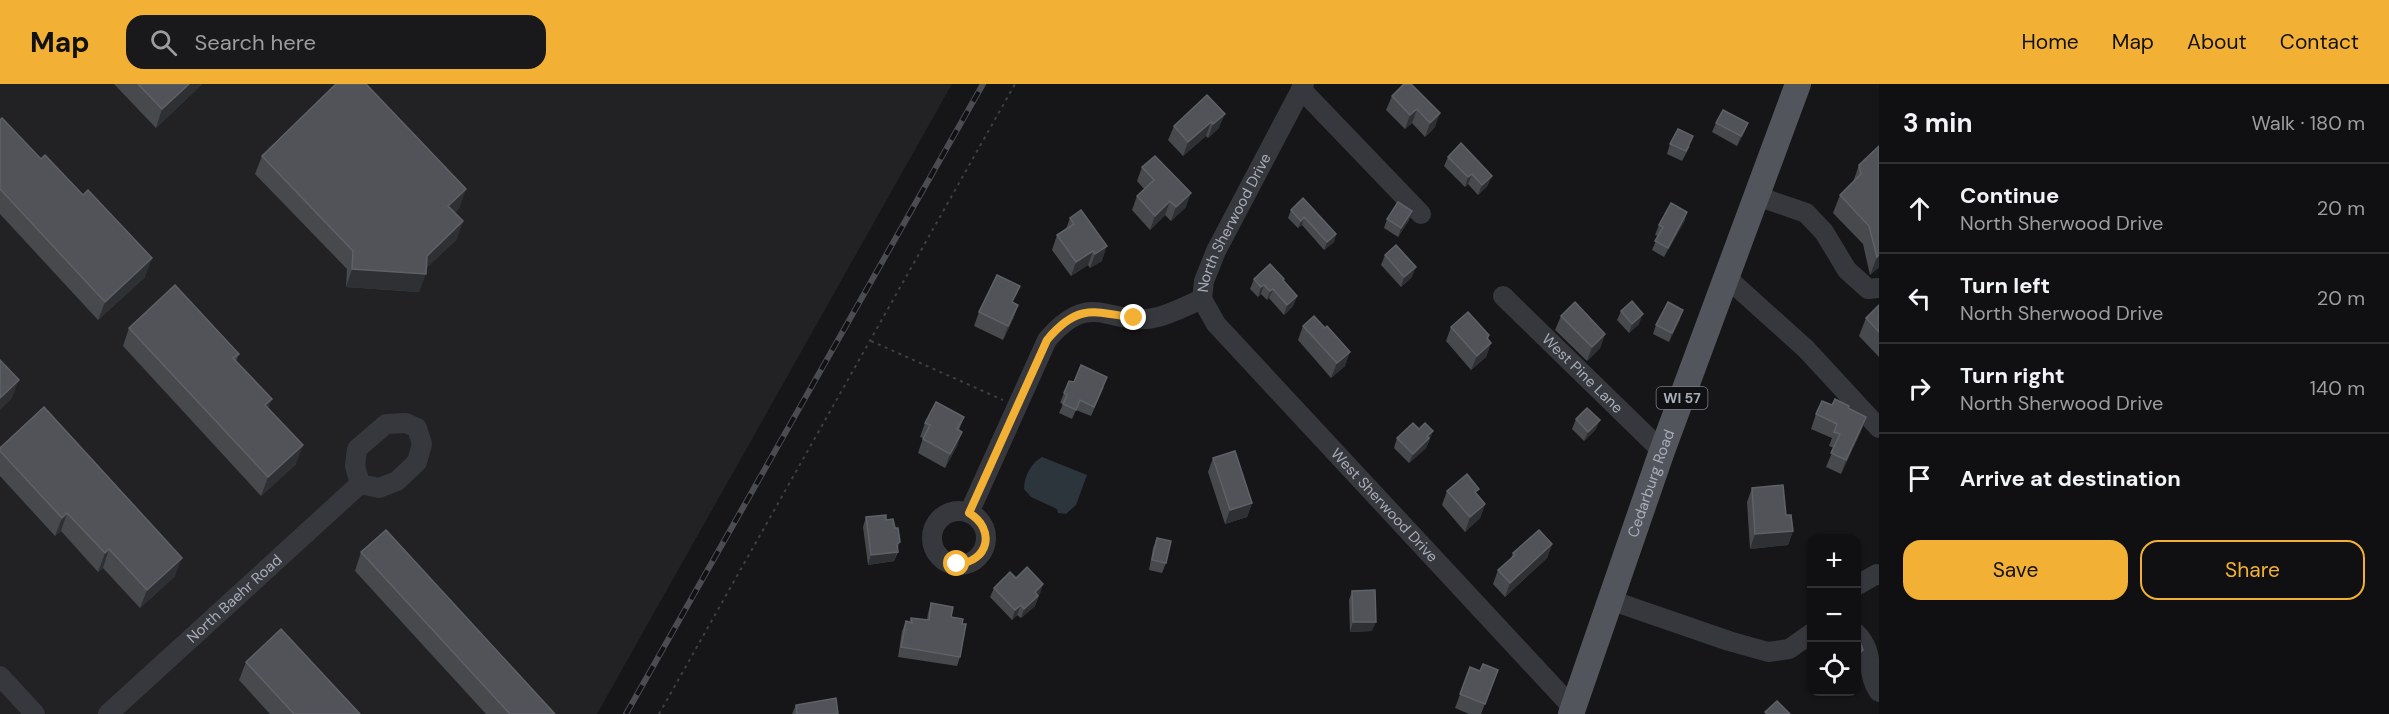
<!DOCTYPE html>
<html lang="en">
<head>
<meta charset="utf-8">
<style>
  body { margin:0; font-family:"DM Sans",sans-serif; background:#19191b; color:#f1f3f6 }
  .controls { position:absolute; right:18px; bottom:18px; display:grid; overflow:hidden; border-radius:12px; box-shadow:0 2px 4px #0004 }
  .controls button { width:54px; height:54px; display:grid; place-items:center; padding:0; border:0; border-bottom:2px solid #303032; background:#101012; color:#f1f3f6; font:30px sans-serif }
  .stop { position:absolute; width:18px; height:18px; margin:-14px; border:4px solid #f2b134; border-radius:50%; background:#fff }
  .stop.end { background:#f2b134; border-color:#fff; box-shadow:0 2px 6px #0008 }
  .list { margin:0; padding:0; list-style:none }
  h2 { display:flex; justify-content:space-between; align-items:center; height:78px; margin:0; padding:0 24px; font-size:26px }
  h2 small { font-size:20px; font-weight:400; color:#9c9d9f }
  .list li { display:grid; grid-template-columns:39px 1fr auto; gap:18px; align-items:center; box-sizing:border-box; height:90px; padding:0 24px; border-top:2px solid #303032 }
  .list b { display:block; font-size:22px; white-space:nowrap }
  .list p { margin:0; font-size:20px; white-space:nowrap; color:#9c9d9f }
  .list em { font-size:20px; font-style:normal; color:#9c9d9f }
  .actions { display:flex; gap:12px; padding:18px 24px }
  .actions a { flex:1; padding:14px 0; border:2px solid #f2b134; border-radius:18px; text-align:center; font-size:21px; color:#f2b134 }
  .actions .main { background:#f2b134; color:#111 }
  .icon { flex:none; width:33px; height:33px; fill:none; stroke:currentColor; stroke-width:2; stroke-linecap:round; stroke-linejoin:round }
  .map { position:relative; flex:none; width:1879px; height:630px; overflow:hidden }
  header { display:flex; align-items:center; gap:36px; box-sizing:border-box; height:84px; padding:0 30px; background:#f2b134; color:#111 }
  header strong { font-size:28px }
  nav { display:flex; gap:33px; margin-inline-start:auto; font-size:21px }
  .search { width:420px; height:54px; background:#19191b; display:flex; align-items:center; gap:15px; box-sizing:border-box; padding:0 21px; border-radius:18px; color:#9c9d9f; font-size:22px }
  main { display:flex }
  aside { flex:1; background:#101012 }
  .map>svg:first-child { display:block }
  .built { fill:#222225 }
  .water { fill:#2c353c }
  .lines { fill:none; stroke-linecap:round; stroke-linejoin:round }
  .path { stroke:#3d3f44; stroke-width:2; stroke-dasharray:3 4.5; stroke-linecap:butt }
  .minor { stroke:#37383d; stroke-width:20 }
  .major { stroke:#53555c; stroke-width:26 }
  .rail-casing { stroke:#4a4c52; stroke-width:6 }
  .rail { stroke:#111113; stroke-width:4; stroke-dasharray:11; stroke-linecap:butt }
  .wall { fill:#47494d }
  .shaded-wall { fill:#2f3033 }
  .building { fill:#525359; stroke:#5f6168; stroke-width:1.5 }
  .route { stroke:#f2b134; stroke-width:8 }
  .labels { text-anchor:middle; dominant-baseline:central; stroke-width:5; stroke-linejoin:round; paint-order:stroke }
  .shield { fill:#111113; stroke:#7b7e86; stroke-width:1.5 }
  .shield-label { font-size:14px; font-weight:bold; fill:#a8adb8 }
  .street-label { font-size:15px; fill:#a8adb8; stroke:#111113 }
</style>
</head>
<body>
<header>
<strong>Map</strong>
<div class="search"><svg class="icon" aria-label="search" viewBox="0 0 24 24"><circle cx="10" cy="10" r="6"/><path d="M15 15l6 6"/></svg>Search here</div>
<nav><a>Home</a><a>Map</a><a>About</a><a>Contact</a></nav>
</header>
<main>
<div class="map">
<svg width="1879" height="630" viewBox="0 0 1879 630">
  <rect width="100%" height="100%" fill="#161618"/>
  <!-- built -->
  <path class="built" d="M0 0H952L597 630H0Z"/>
  <!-- water -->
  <path class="water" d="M1042 373 1087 391 1076 421 1066 430 1058 429 1057 425 1031 413 1024 405C1024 393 1031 379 1042 373Z"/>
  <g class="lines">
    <!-- path -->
    <g class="path">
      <path d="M871 257 1003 316"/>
      <path d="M659 630 1015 0"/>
    </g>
    <!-- minor -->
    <g class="minor">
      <path d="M1301 5 1421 130"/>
      <path d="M1757 112 1806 129 1824 148 1847 186 1868 205 1879 204"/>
      <path d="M1726 193 1806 265 1879 344"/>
      <path id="s1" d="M1503 212 1662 367"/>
      <path id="s2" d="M1202 215 1216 240 1573 624"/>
      <path d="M406 339 417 344 422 360 417 378 397 397 379 404 360 400 355 382 357 365 386 340Z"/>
      <circle cx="959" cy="454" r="27"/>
      <path id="s3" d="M969 429 1047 256C1093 202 1110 245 1158 233 1173 229 1188 221 1202 215L1204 197 1216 167 1304 0"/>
      <path d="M1856 502 1877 490 1879 491"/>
      <path d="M1610 516 1729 557 1768 568 1789 565 1812 549"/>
      <path d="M1856 549C1876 569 1865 588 1879 608"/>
      <path d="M0 592 35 630"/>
      <path id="s4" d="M108 630 360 400"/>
    </g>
    <!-- major -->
    <path class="major" id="s5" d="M1571 630 1662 367 1798 0"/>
    <!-- rail casing -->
    <g class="rail-casing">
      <path id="rail" d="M626 630 983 0"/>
    </g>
    <!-- rail -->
    <use href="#rail" class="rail"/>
  </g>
  <!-- wall -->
  <g class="wall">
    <path d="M114 0H202L156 44Z"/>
    <path d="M1404 0 1435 43 1425 53 1412 39 1405 45 1386 26 1392 12Z"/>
    <path d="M1207 11 1219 44 1208 54 1206 52 1183 72 1168 56 1174 42Z"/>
    <path d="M0 36 41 75 83 111 145 193 98 236 0 130Z"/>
    <path d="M1716 39H1748L1744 49 1737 62 1712 48Z"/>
    <path d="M1670 60 1690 62 1682 77 1667 70Z"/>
    <path d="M1879 62V183L1870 191 1863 160 1833 129 1840 111 1853 98 1859 81Z"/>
    <path d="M262 72 460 123 454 129 463 137 456 156 426 184 419 208 346 203 347 185 255 90Z"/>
    <path d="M1448 73 1488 101 1478 111 1468 100 1465 103 1444 82Z"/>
    <path d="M1142 83 1186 123 1171 137 1165 131 1150 146 1132 126 1137 112 1144 105 1137 97Z"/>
    <path d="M1291 126 1336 150 1334 158 1324 166 1302 141 1298 144 1288 134Z"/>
    <path d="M1412 127 1409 136 1398 153 1384 144 1387 135Z"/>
    <path d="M1687 128 1684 138 1664 173 1652 166 1658 152 1655 151 1659 141Z"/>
    <path d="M1070 134 1102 177 1090 184 1088 181 1071 192 1052 166 1057 151 1066 145Z"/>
    <path d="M1385 171 1412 193 1401 203 1381 181Z"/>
    <path d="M1254 195 1283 197 1297 212 1293 222 1284 231 1269 214 1267 216 1261 210 1258 213 1250 205Z"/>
    <path d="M1018 221 1013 235 1003 256 974 242 979 228Z"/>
    <path d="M1879 221V273L1859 252 1866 234Z"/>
    <path d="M1621 227 1639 240 1629 249 1617 236Z"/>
    <path d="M1561 232 1605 250 1600 264 1587 277 1555 246Z"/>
    <path d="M1680 235 1669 258 1653 250 1656 241Z"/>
    <path d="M1303 242 1345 282 1331 294 1298 256Z"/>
    <path d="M1451 243 1489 251 1488 255 1491 259 1486 273 1471 286 1446 257Z"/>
    <path d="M129 244 239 270 236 277 272 315 268 324 296 380 261 412 123 262Z"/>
    <path d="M1104 303 1091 332 1076 326 1072 335 1059 329 1063 320 1060 319 1064 309Z"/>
    <path d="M1832 321 1848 324 1866 333 1861 347 1841 390 1826 383 1834 364 1829 362 1832 354 1811 345 1816 330Z"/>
    <path d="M964 333 959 346 957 362 945 384 918 369 923 354 920 353 925 339Z"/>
    <path d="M1576 335 1596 345 1584 357 1572 345Z"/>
    <path d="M1419 345 1433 347 1426 364 1409 379 1394 364 1397 354Z"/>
    <path d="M0 364 175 492 140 524 103 484 98 488 61 447 55 452 0 392Z"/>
    <path d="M1213 374 1252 419 1247 433 1225 440 1208 388Z"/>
    <path d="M1752 404 1786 431 1793 447 1788 461 1750 465 1747 418Z"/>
    <path d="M1447 407 1477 411 1485 420 1480 434 1465 448 1442 421Z"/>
    <path d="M866 433 886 436 897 465 898 468 894 477 868 481 863 443Z"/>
    <path d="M1157 454 1166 479 1162 489 1149 486 1153 464Z"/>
    <path d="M1552 460 1547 474 1505 513 1493 500 1498 486 1511 474 1513 469Z"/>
    <path d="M361 468 555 630H486L355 487Z"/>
    <path d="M1016 494 1043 500 1035 522 1021 534 1017 531 1012 536 990 513 994 504Z"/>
    <path d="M1352 507 1372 547 1350 548 1349 516Z"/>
    <path d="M931 519 951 533 960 573 957 582 898 573 902 547 906 537 909 538 911 534 927 536 928 529Z"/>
    <path d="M246 578 360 630H270L239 596Z"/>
    <path d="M1470 583 1480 587 1498 586 1481 630H1469L1455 624Z"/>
    <path d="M796 621 838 630H792Z"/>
  </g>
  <!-- shaded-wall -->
  <g class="shaded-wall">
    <path d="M189 0H202L156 44 162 25Z"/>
    <path d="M1417 25 1412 39 1405 45 1410 31Z"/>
    <path d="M1440 29 1435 43 1425 53 1430 39Z"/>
    <path d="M1225 30 1219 44 1208 54 1213 40Z"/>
    <path d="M1211 38 1206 52 1183 72 1188 58Z"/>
    <path d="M1748 39 1744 49 1737 62 1741 52Z"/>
    <path d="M1472 90 1468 100 1465 103 1468 93Z"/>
    <path d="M1492 92 1488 101 1478 111 1482 101Z"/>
    <path d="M466 105 460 123 442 141 448 122Z"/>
    <path d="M1191 109 1186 123 1171 137 1176 123Z"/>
    <path d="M1170 117 1165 131 1150 146 1155 132Z"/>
    <path d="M1412 127 1409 136 1398 153 1401 144Z"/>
    <path d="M1687 128 1684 138 1664 173 1668 164Z"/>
    <path d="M1304 133 1302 141 1298 144 1301 137Z"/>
    <path d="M463 137 456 156 421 189 426 190 419 208 346 203 352 185 427 172Z"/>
    <path d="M1336 150 1334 158 1324 166 1327 158Z"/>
    <path d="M1107 162 1102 177 1090 184 1095 170Z"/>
    <path d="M1093 167 1088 181 1071 192 1076 178Z"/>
    <path d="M1879 171V183L1870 191 1877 173Z"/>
    <path d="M152 174 145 193 98 236 105 218Z"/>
    <path d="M1416 183 1412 193 1401 203 1404 193Z"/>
    <path d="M1264 201 1261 210 1258 213 1261 203Z"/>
    <path d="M1273 205 1269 214 1267 216 1270 207Z"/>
    <path d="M1297 212 1293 222 1284 231 1287 221Z"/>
    <path d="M1018 221 1013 235 1003 256 1008 242Z"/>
    <path d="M1683 226 1680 235 1669 258 1672 249Z"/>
    <path d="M1643 230 1639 240 1629 249 1632 240Z"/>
    <path d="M1605 250 1600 264 1587 277 1592 263Z"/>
    <path d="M1489 251 1484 265 1491 259 1486 273 1471 286 1477 272 1487 254Z"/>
    <path d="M1350 268 1345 282 1331 294 1337 279Z"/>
    <path d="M19 296 12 314 0 326V314Z"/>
    <path d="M272 315 265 334V321Z"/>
    <path d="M1866 333 1861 347 1841 390 1846 376Z"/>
    <path d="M1600 336 1596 345 1584 357 1588 348Z"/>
    <path d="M1433 347 1426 364 1409 379 1413 370Z"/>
    <path d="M962 348 957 362 945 384 950 370Z"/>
    <path d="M303 361 296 380 261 412 268 393Z"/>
    <path d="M1252 419 1247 433 1225 440 1230 426Z"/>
    <path d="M1485 420 1480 434 1465 448 1470 433Z"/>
    <path d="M67 429 61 447 55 452 62 434Z"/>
    <path d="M1793 447 1788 461 1750 465 1755 450Z"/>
    <path d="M900 458 894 477 868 481 871 471Z"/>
    <path d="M1552 460 1547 474 1505 513 1510 499Z"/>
    <path d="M109 465 103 484 98 488 105 469Z"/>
    <path d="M182 474 175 492 140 524 147 506Z"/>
    <path d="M1043 500 1040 510 1031 518 1035 508Z"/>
    <path d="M1038 512 1035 522 1021 534 1024 525Z"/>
    <path d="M1021 521 1017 531 1012 536 1015 526Z"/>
    <path d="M1353 538H1376L1372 547 1350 548Z"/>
    <path d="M1863 566 1858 580 1857 581V572Z"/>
  </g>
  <!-- building -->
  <g class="building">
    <path d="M138 0H189L162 25Z"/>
    <path d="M336 0H366L466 105 448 122 463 137 427 172 426 190 352 185 353 167 262 72Z"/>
    <path d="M1404 0H1411L1440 29 1430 39 1417 25 1410 31 1392 12Z"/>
    <path d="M1207 11 1225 30 1213 40 1211 38 1188 58 1174 42Z"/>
    <path d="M1723 26 1748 39 1741 52 1716 39Z"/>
    <path d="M2 34 41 75 45 71 83 111 88 106 152 174 105 218 0 105V36Z"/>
    <path d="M1678 45 1693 52 1686 67 1670 60Z"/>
    <path d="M1461 59 1492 92 1482 101 1472 90 1468 93 1448 73Z"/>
    <path d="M1879 62V171L1877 173 1869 142 1840 111 1861 90 1859 81Z"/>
    <path d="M1155 72 1191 109 1176 123 1170 117 1155 132 1137 112 1154 96 1142 83Z"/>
    <path d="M1303 114 1336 150 1327 158 1304 133 1301 137 1291 126Z"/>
    <path d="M1398 118 1412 127 1401 144 1387 135Z"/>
    <path d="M1671 119 1687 128 1668 164 1655 157 1663 143 1659 141Z"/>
    <path d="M1081 126 1107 162 1095 170 1093 167 1076 178 1057 151 1074 140 1070 134Z"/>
    <path d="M1396 161 1416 183 1404 193 1385 171Z"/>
    <path d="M1270 180 1284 195 1283 196 1297 212 1287 221 1273 205 1270 207 1264 201 1261 203 1254 195Z"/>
    <path d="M997 191 1020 202 1012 218 1018 221 1008 242 979 228Z"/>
    <path d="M175 201 239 270 233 274 272 315 265 321 303 361 268 393 129 244Z"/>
    <path d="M1632 217 1643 230 1632 240 1621 227Z"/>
    <path d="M1575 218 1605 250 1592 263 1561 232Z"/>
    <path d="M1668 218 1683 226 1672 249 1656 241Z"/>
    <path d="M1879 221V248L1866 234Z"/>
    <path d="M1468 228 1489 251 1487 254 1491 259 1477 272 1451 243Z"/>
    <path d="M1314 232 1325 244 1327 242 1350 268 1337 279 1303 242Z"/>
    <path d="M0 276 19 296 0 314Z"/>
    <path d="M1081 281 1107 293 1094 323 1080 316 1076 326 1063 320 1067 311 1064 309 1069 297 1074 298Z"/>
    <path d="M1835 315 1849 322 1848 324 1866 333 1846 376 1831 369 1840 350 1834 348 1837 340 1816 330 1822 317 1832 321Z"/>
    <path d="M936 318 964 333 957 345 962 348 950 370 923 355 930 341 925 339Z"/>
    <path d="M44 323 182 474 147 506 109 465 105 469 67 429 62 434 0 367V364Z"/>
    <path d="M1587 324 1600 336 1588 348 1576 335Z"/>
    <path d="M1413 339 1419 345 1425 339 1433 347 1427 352 1429 354 1413 370 1397 354Z"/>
    <path d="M1235 367 1252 419 1230 426 1213 374Z"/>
    <path d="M1467 390 1479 405 1475 408 1485 420 1470 433 1447 407Z"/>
    <path d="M1783 401 1786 431H1791L1793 447 1755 450 1752 404Z"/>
    <path d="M886 431V436L893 435 895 444H898L900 458 897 460 898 468 871 471 866 433Z"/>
    <path d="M386 446 555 630H510L361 468Z"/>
    <path d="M1539 446 1552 460 1510 499 1498 486 1515 471 1513 469Z"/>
    <path d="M1157 454 1171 457 1166 479 1152 476Z"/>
    <path d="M1027 483 1043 500 1035 508 1038 512 1024 525 1021 521 1015 526 994 504 1010 488 1016 494Z"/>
    <path d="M1375 506 1376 538H1353L1352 507Z"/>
    <path d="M931 519 953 523 951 533 963 535 962 540H966L960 573 901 563 906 537 912 539 911 534 929 536Z"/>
    <path d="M281 545 360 630H294L246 578Z"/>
    <path d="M1857 549 1863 566 1857 572Z"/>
    <path d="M1483 580 1498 586 1485 620 1460 610 1470 583 1480 587Z"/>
    <path d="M836 614 838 630H797L796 621Z"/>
    <path d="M1777 617 1790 630H1767L1765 628Z"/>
  </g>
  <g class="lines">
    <!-- route -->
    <path class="route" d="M957 480C989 478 996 445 969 429L1047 256C1077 220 1093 227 1134 234"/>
  </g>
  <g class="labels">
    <!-- shield labels -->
    <rect class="shield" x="1656.5" y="303" width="51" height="22" rx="4.5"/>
    <g class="shield-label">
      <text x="1682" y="314">WI 57</text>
    </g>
    <!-- street labels -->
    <g class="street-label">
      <text stroke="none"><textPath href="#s3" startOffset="442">North Sherwood Drive</textPath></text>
      <text stroke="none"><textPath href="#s1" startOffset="111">West Pine Lane</textPath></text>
      <text stroke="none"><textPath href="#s5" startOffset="244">Cedarburg Road</textPath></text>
      <text stroke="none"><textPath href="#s2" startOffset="276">West Sherwood Drive</textPath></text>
      <text stroke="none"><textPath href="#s4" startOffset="171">North Baehr Road</textPath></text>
    </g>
  </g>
</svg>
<div class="controls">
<button>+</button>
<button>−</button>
<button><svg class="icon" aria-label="locate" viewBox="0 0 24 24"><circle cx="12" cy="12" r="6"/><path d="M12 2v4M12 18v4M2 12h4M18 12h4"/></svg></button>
</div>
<div class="stop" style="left:957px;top:480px"></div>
<div class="stop end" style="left:1134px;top:234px"></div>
</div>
<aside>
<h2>3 min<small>Walk · 180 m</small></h2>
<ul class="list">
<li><svg class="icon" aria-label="ahead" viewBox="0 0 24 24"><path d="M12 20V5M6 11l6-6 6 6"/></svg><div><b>Continue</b><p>North Sherwood Drive</p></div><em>20 m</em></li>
<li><svg class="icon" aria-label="left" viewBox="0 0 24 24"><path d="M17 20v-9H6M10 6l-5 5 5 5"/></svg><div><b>Turn left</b><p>North Sherwood Drive</p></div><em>20 m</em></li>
<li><svg class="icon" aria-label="right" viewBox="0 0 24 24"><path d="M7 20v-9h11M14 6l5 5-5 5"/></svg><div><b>Turn right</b><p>North Sherwood Drive</p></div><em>140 m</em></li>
<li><svg class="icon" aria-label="arrive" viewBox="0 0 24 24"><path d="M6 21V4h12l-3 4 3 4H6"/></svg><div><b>Arrive at destination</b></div></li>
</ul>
<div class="actions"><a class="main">Save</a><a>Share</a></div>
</aside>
</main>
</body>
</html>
